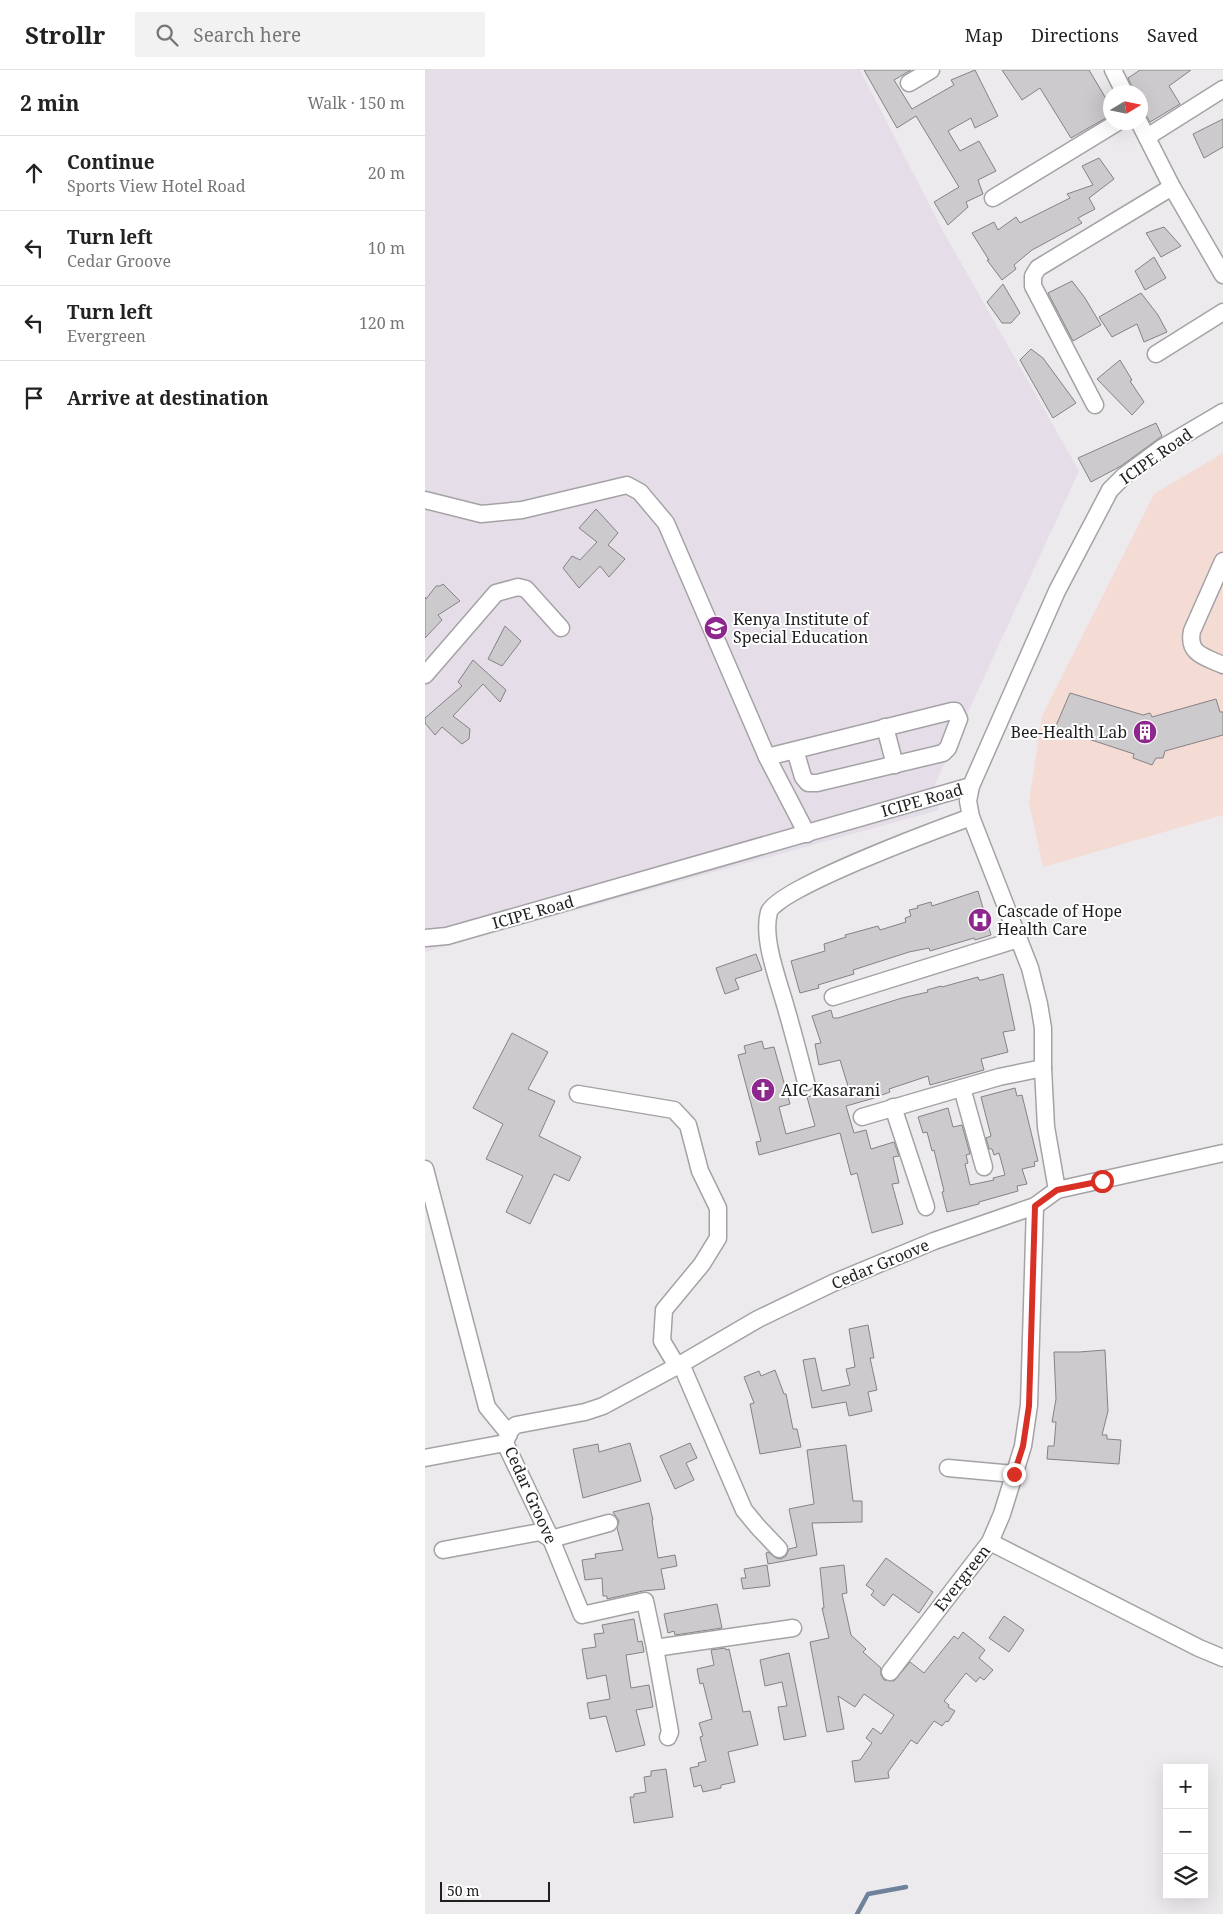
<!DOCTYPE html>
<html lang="en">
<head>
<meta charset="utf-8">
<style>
  body { margin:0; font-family:"Noto Serif",serif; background:#f2f2f2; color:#222 }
  .controls { position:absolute; right:15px; bottom:15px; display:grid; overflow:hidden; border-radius:0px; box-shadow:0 5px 20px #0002 }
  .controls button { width:45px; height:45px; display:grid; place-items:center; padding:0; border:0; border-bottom:1px solid #e0e0e0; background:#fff; color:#222; font:25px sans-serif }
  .compass { position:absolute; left:678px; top:15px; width:45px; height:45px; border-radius:50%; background:#fff; box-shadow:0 5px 20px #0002; rotate:80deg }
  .scale { position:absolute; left:15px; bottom:12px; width:110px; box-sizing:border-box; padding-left:5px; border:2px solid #201f20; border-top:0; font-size:14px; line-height:18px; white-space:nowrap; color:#201f20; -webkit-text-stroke:4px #fff; paint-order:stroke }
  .stop { position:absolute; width:15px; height:15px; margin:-11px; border:4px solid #d93025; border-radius:50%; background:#fff }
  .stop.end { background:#d93025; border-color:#fff; box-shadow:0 1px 5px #0008 }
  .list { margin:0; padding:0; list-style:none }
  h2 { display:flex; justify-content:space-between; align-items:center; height:65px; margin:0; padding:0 20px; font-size:21px }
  h2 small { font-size:16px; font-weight:400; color:#767676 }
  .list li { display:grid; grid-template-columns:32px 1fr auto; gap:15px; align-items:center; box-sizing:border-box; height:75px; padding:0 20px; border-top:1px solid #e0e0e0 }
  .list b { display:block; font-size:19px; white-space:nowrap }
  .list p { margin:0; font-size:16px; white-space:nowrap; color:#767676 }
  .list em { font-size:16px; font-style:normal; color:#767676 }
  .icon { flex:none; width:28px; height:28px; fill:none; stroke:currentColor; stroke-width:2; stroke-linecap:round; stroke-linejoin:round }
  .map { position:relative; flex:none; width:798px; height:1844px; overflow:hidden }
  header { display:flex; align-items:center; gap:30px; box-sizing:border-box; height:70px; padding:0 25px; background:#fff; border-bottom:1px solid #e0e0e0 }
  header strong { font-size:24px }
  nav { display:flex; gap:28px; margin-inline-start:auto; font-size:18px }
  .search { width:350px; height:45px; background:#f2f2f2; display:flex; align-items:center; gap:12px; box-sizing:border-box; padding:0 18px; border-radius:0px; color:#767676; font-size:19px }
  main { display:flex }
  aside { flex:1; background:#fff }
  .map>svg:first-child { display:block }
  .industrial { fill:#f4dbd3 }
  .built { fill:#e5dee8 }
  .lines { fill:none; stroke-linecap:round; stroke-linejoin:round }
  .stream { stroke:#6e829b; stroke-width:4.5 }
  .building { fill:#cdcace; stroke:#848285 }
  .minor-casing { stroke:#a4a2a5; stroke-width:19 }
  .minor { stroke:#fff; stroke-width:16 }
  .route { stroke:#d93025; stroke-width:6 }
  .labels { text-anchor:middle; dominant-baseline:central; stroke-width:4; stroke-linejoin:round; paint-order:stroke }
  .street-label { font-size:16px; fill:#201f20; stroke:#fff }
  .poi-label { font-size:16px; fill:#201f20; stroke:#fff; text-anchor:start }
</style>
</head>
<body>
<header>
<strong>Strollr</strong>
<div class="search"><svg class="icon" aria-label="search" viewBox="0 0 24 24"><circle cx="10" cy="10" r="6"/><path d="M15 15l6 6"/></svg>Search here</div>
<nav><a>Map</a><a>Directions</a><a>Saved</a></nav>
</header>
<main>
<aside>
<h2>2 min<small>Walk · 150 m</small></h2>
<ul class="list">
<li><svg class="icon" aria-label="ahead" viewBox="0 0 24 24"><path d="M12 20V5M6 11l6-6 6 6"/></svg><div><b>Continue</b><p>Sports View Hotel Road</p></div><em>20 m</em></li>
<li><svg class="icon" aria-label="left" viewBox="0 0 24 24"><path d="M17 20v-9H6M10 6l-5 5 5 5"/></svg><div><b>Turn left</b><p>Cedar Groove</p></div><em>10 m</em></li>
<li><svg class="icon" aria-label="left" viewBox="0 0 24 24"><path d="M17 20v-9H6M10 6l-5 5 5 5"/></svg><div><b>Turn left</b><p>Evergreen</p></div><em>120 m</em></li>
<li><svg class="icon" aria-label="arrive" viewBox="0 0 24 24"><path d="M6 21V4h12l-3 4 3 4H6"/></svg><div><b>Arrive at destination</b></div></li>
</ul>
</aside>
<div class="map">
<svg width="798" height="1844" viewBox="0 0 798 1844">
  <rect width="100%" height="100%" fill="#edeaee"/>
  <!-- industrial -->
  <path class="industrial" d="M798 383V745L618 797 604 732 617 646 729 424Z"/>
  <!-- built -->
  <path class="built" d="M0 0H435L518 161 654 401 510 714 514 740 0 882Z"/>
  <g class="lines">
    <!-- stream -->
    <path class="stream" d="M432 1844 443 1824 481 1817"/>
  </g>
  <!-- building -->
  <g class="building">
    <path d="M439 0H486L469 10 487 39 529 15 526 10 550 0 573 46 550 58 546 48 523 61 535 81 554 71 571 101 553 110 558 124 541 132 543 137 523 155 509 132 534 117 491 46 472 58Z"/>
    <path d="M577 0H664L686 37V45L646 68 615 18 597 30Z"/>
    <path d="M715 0H766L744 16 755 34 725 52 720 44 716 42V22H709L703 8Z"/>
    <path d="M798 49V77L779 88 768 64Z"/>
    <path d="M674 88 689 109 664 128 670 139 653 148 657 153 607 180 589 195 591 199 577 210 562 190H564L547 163 569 152 573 160 591 147 595 153 645 128 642 124 668 115 657 96Z"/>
    <path d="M739 157 756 176 736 187 721 163Z"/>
    <path d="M729 187 741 208 720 220 710 201Z"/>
    <path d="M647 211 660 228 676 255 648 271 623 223Z"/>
    <path d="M578 214 595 243 586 253H577L562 232Z"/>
    <path d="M716 223 733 245 742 262 719 272 712 254 687 267 674 247Z"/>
    <path d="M606 279 618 288 651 333 628 348 595 290Z"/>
    <path d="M695 290 707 310 705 311 719 332 707 345 672 309Z"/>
    <path d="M731 353 737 366 696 396 666 412 653 388Z"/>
    <path d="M171 439 193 463 183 475 200 489 184 507 175 496 154 518 138 498 147 486 155 490 172 472 154 458Z"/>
    <path d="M18 514 35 531 13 545 17 550 0 568V527L1 529 11 516H15Z"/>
    <path d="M80 556 96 571 77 596 63 589Z"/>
    <path d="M48 590 81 620 75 632 58 614 28 646 45 659 44 669 37 674 17 657 10 665 0 653V648L37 616 33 612Z"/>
    <path d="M645 623 718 645 725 643 727 647 791 629 795 642H798V665L740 681 738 688H731L727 695 708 688 709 684 630 658Z"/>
    <path d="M553 821 566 865 550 870 549 868 505 881 504 878 484 882 428 900 429 904 393 915 394 918 375 923 366 891 400 881 399 874 421 867 420 865 453 856 455 860 481 852 480 848 486 846 484 840 493 838 492 836 506 832 507 836Z"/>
    <path d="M331 884 337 900 310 909 314 919 300 924 291 898Z"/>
    <path d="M578 904 590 960 578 962 583 982 556 989 559 1000 505 1015 503 1006 464 1019 465 1022 446 1029 421 1036 429 1063 441 1060 446 1079 469 1072 474 1086 468 1087 474 1113 467 1114 478 1154 447 1163 432 1103 426 1105 415 1063 334 1085 331 1072 336 1071 313 985 321 983 319 976 337 971 339 979 349 977 365 1034 354 1037 361 1064 390 1056 382 1027 423 1016 415 990 394 995 390 974 396 973 387 946 406 940 408 948H413L477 928 503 922 502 920 516 916 517 917 553 907 554 910H557Z"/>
    <path d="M87 963 123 982 103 1019 130 1031 114 1066 156 1087 144 1111 129 1104 105 1154 81 1142 98 1106 61 1089 78 1054 48 1038Z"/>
    <path d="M590 1018 592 1026 597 1025 613 1091 609 1092 610 1096 597 1099 602 1114 592 1116 593 1121 554 1132V1134L522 1142 517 1122 519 1121 509 1080 507 1081 502 1062 498 1063 493 1047 523 1038 528 1057 537 1055 545 1084 541 1085 543 1093 540 1094 545 1115 569 1110 568 1108 580 1105 574 1083 569 1085 567 1079H564L561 1068 566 1066 556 1027Z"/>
    <path d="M443 1255 449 1288H445L452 1320 443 1322 447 1341 424 1346 421 1332 387 1338 378 1290 390 1288 397 1321 425 1315 421 1299 430 1297 424 1259Z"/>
    <path d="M680 1280 683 1341 677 1365H682V1369L696 1370 694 1394 622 1389 623 1376H629L631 1352H627L631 1329 629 1282H654Z"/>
    <path d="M350 1300 359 1324H361L368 1359H372L376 1377 335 1384 325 1334 329 1333 319 1307 334 1301 336 1306Z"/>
    <path d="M205 1373 216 1411 158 1428 148 1379 173 1374 174 1382Z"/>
    <path d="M265 1373 272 1388 261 1393 269 1410 250 1419 235 1386Z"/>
    <path d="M421 1375 428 1431H437V1452L387 1453 392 1485 343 1494 341 1483 343 1482 351 1488 356 1489 361 1486 364 1479 372 1477 364 1439 389 1434 382 1380Z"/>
    <path d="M224 1433 228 1450H227L233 1488 250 1485 252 1496 236 1499 240 1519 218 1521 182 1529V1526H178L177 1508 160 1510 157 1490 171 1488 170 1484 198 1480 192 1458 194 1451 188 1442Z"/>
    <path d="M461 1488 508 1522 494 1543 468 1524 459 1536 446 1525 449 1521 441 1515Z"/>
    <path d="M342 1495 345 1516 318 1519 316 1508H321L319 1499Z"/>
    <path d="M419 1495 422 1523 417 1524 426 1565 441 1579 438 1582 456 1598V1605L459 1610 469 1611 485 1592 499 1603 529 1566 533 1569 538 1562 560 1580 554 1588 568 1600 559 1610 555 1607 551 1612 541 1603 519 1631 524 1635 523 1637 530 1641 523 1652 521 1651 517 1656 509 1651 492 1674 486 1670 463 1702 464 1708 430 1712 427 1691 435 1690 447 1673 441 1668 448 1658 456 1664 469 1645 439 1624 430 1637 413 1626 419 1659 402 1662 385 1572 404 1568 397 1538H399L395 1498Z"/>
    <path d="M292 1534 297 1558 250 1565 249 1561 243 1563 239 1544Z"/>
    <path d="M579 1546 599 1560 584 1582 564 1568Z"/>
    <path d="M209 1549 213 1572 217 1571 219 1582 201 1585 206 1618 224 1615 228 1637 211 1640 220 1675 191 1682 181 1646 165 1649 162 1633 185 1629 181 1605 162 1609 157 1579 171 1577 169 1564 179 1563 177 1555Z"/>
    <path d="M300 1578 301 1580 304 1579 318 1642 325 1641 333 1675 303 1682 310 1712 296 1715V1718L278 1722 276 1715 269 1717 265 1698 274 1696 273 1693 281 1691 275 1667 278 1666 274 1653 287 1649 278 1613 275 1614 272 1599 289 1595 286 1580Z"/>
    <path d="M364 1583 381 1666 359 1670 353 1637 362 1636 357 1612 340 1616 335 1590Z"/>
    <path d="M241 1699 248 1747 209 1753 205 1727H209V1724L221 1722 219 1707 226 1706V1701Z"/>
  </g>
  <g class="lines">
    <!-- minor casing -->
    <g class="minor-casing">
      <g id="minor">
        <path d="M688 0 699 22"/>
        <path d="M484 13 506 0"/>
        <path d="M714 52 747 117 798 205"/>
        <path d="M722 67 798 19"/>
        <path d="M568 128 693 52"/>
        <path d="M731 284 798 242"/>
        <path d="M670 335 608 216V206L613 198 747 117"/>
        <path d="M0 430 56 444 97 440 202 415 215 422 241 453 342 687 382 764"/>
        <path d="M798 491 767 561C762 584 780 587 798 595"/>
        <path d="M0 605 71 523 93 517 101 519 136 558"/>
        <path d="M460 657 470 695"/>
        <path d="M342 687 527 641H530L534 649 523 678 518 683 392 713H383L378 707 370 680"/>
        <path d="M0 868 22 866 546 716 632 521 685 420 699 406 737 378 798 342"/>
        <path d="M408 927 593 869"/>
        <path d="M381 1012C374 985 367 958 359 931 352 907 337 867 344 842 351 819 516 758 546 747"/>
        <path d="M537 1018 559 1097"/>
        <path d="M153 1024 249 1040 263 1055 275 1101 293 1138V1168L277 1194 239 1240 237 1271 252 1296"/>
        <path d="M468 1037 501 1137"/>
        <path d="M437 1047 574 1007 618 998"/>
        <path d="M0 1099 62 1337 84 1364"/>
        <path d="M632 1120 798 1083"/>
        <path d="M256 1294 319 1440 333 1457 354 1479"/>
        <path d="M0 1388 80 1373"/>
        <path d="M523 1398 589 1404"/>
        <path d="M565 1472 774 1578 798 1588"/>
        <path d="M18 1480 115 1462 126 1469 184 1453"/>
        <path d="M368 1558 230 1578 220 1531 157 1545 126 1469 80 1373 85 1360 91 1355 160 1342 178 1336 256 1294 333 1249 408 1213 509 1171 610 1136 632 1120 621 1057 618 998V958L614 934 605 898 546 747 543 731 546 716"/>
        <path d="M230 1578 245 1662 243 1667"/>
        <path d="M465 1602 565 1472 577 1444 598 1376 604 1335 610 1136"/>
      </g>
    </g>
    <!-- minor -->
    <use href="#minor" class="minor"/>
  </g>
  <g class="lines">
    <!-- route -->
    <path class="route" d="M589 1404 598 1376 604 1336 610 1136 632 1120 677 1111"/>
  </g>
  <!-- icons -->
  <defs>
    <g id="school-disc" transform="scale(1.25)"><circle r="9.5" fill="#8e278d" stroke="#fff"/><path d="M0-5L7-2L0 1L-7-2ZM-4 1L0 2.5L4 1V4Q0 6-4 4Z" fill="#fff"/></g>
    <g id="building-disc" transform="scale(1.25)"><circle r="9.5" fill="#8e278d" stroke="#fff"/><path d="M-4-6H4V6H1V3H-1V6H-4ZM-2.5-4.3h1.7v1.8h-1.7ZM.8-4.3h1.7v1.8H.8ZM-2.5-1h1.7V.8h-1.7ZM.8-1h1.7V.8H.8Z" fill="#fff"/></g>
    <g id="hospital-disc" transform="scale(1.25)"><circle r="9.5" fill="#8e278d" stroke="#fff"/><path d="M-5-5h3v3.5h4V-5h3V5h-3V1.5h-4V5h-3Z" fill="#fff"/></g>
    <g id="church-disc" transform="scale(1.25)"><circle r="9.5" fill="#8e278d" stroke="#fff"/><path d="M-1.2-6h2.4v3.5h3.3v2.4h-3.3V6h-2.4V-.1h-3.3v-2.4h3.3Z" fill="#fff"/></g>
  </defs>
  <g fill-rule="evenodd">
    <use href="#school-disc" x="291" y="558"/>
    <use href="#building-disc" x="720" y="662"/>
    <use href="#hospital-disc" x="555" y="850"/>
    <use href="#church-disc" x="338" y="1020"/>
  </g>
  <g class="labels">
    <!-- street labels -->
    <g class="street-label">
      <text transform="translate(731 386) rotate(-35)">ICIPE Road</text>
      <text transform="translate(497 730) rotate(-16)">ICIPE Road</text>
      <text transform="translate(108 842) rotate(-16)">ICIPE Road</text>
      <text transform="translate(455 1194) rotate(-23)">Cedar Groove</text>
      <text transform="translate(106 1425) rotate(66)">Cedar Groove</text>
      <text transform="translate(537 1508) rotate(-52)">Evergreen</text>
    </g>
    <!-- poi labels -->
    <g class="poi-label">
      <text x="308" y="549">Kenya Institute of<tspan x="308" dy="18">Special Education</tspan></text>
      <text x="702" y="662" text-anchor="end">Bee-Health Lab</text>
      <text x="572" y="841">Cascade of Hope<tspan x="572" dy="18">Health Care</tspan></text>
      <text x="356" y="1020">AIC Kasarani</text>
    </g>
  </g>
</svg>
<div class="controls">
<button>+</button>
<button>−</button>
<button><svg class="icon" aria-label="layers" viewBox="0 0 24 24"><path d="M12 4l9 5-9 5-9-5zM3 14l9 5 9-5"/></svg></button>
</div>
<svg class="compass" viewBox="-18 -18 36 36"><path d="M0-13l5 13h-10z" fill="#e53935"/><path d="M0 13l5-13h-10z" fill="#767676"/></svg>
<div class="scale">50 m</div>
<div class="stop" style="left:677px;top:1111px"></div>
<div class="stop end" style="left:589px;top:1404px"></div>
</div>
</main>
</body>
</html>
